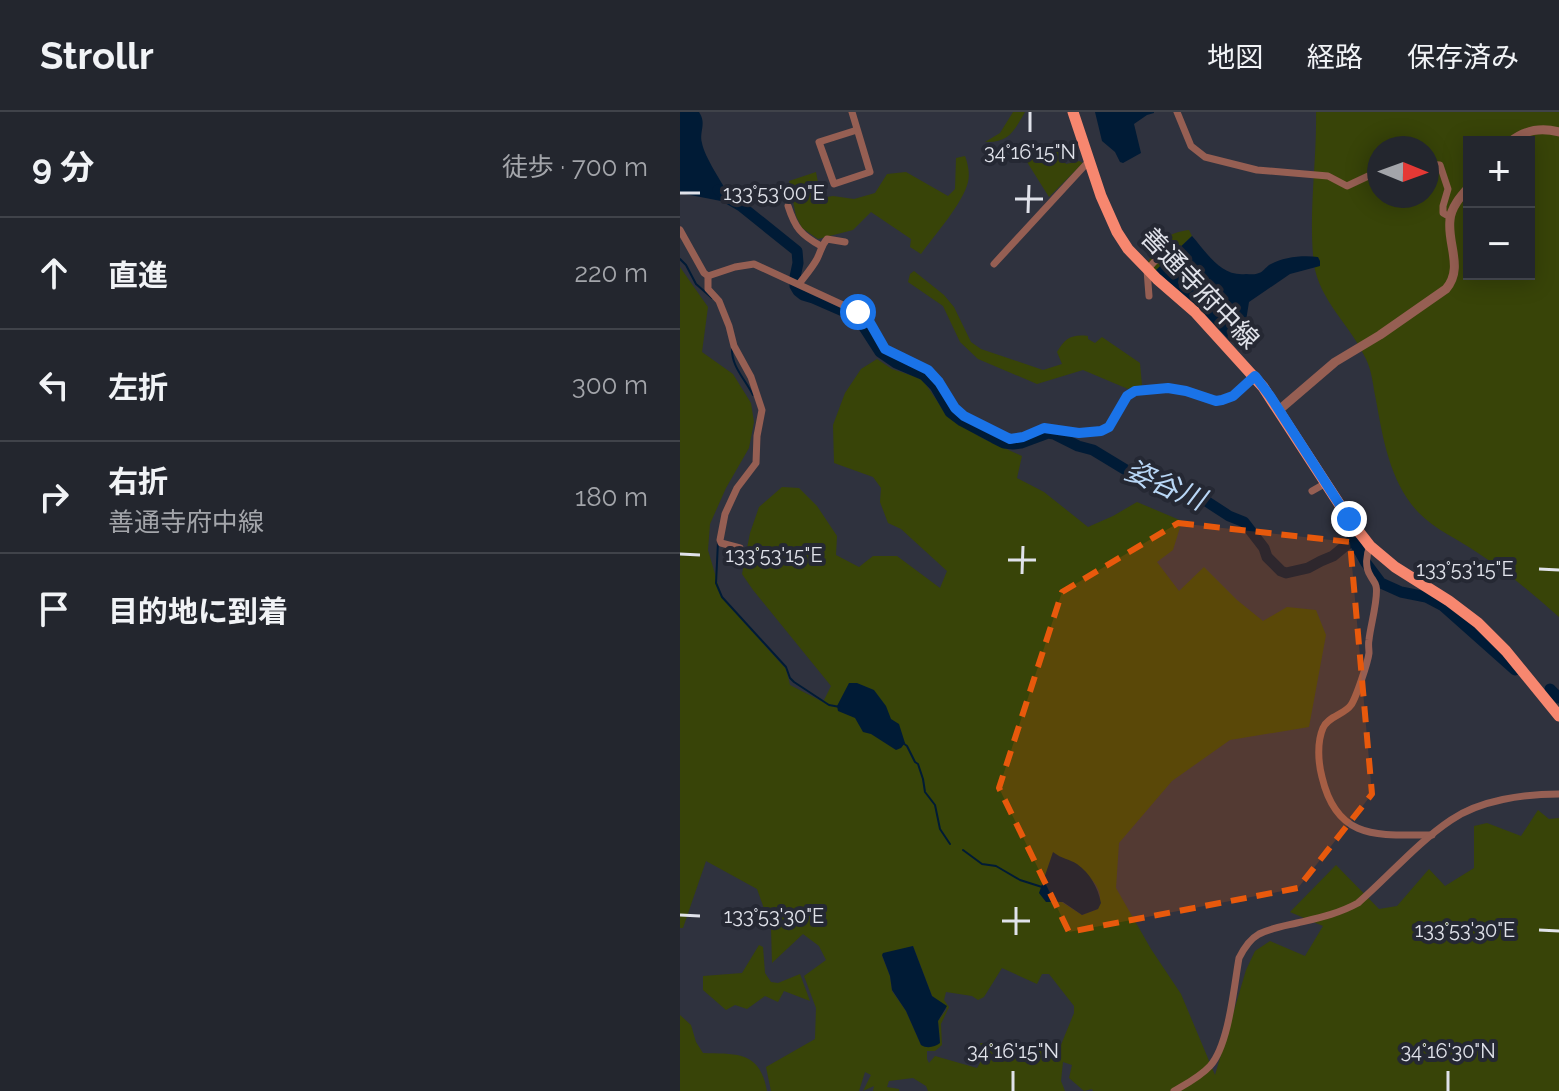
<!DOCTYPE html>
<html lang="ja">
<head>
<meta charset="utf-8">
<style>
  body { margin:0; font-family:Raleway,"Noto Sans JP",sans-serif; background:#2f323a; color:#f1f3f6 }
  .controls { position:absolute; right:24px; top:24px; display:grid; overflow:hidden; border-radius:0px; box-shadow:0 4px 20px #0003 }
  .controls button { width:72px; height:72px; display:grid; place-items:center; padding:0; border:0; border-bottom:2px solid #40434a; background:#23262e; color:#f1f3f6; font:40px sans-serif }
  .compass { position:absolute; left:687px; top:24px; width:72px; height:72px; border-radius:50%; background:#23262e; box-shadow:0 4px 20px #0003; rotate:91deg }
  .stop { position:absolute; width:24px; height:24px; margin:-18px; border:6px solid #1a73e8; border-radius:50%; background:#fff }
  .stop.end { background:#1a73e8; border-color:#fff; box-shadow:0 2px 8px #0008 }
  .list { margin:0; padding:0; list-style:none }
  h2 { display:flex; justify-content:space-between; align-items:center; height:104px; margin:0; padding:0 32px; font-size:34px }
  h2 small { font-size:26px; font-weight:400; color:#a3a5aa }
  .list li { display:grid; grid-template-columns:52px 1fr auto; gap:24px; align-items:center; box-sizing:border-box; height:112px; padding:0 32px; border-top:2px solid #40434a }
  .list b { display:block; font-size:30px; white-space:nowrap }
  .list p { margin:0; font-size:26px; white-space:nowrap; color:#a3a5aa }
  .list em { font-size:26px; font-style:normal; color:#a3a5aa }
  .icon { flex:none; width:44px; height:44px; fill:none; stroke:currentColor; stroke-width:2; stroke-linecap:round; stroke-linejoin:round }
  .map { position:relative; flex:none; width:879px; height:979px; overflow:hidden }
  header { display:flex; align-items:center; gap:48px; box-sizing:border-box; height:112px; padding:0 40px; background:#23262e; border-bottom:2px solid #40434a }
  header strong { font-size:38px }
  nav { display:flex; gap:44px; margin-inline-start:auto; font-size:28px }
  main { display:flex }
  aside { flex:1; background:#23262e }
  .map>svg:first-child { display:block }
  .green { fill:#384408; fill-rule:evenodd }
  .water { fill:#001b36 }
  .lines { fill:none; stroke-linecap:round; stroke-linejoin:round }
  .stream { stroke:#001b36; stroke-width:2 }
  .river { stroke:#001b36; stroke-width:11 }
  .minor { stroke:#965f53; stroke-width:7 }
  .tertiary { stroke:#965f53; stroke-width:9 }
  .primary { stroke:#f7876f; stroke-width:11 }
  .route { stroke:#1a73e8; stroke-width:10 }
  .marked { fill:#e8590c; fill-opacity:0.2; stroke:#e8590c; stroke-width:6; stroke-dasharray:16 10; stroke-linejoin:round }
  .ticks { fill:none; stroke:#e0e2ea; stroke-width:3 }
  .labels { text-anchor:middle; dominant-baseline:central; stroke-width:8; stroke-linejoin:round; paint-order:stroke }
  .street-label { font-size:26px; fill:#e0e2ea; stroke:#252833 }
  .water-label { font-size:28px; font-style:italic; fill:#b9d7f6; stroke:#252833 }
  .ticks-label { font-size:20px; text-anchor:middle; fill:#e0e2ea; stroke:#252833; stroke-width:8; stroke-linejoin:round; paint-order:stroke }
</style>
</head>
<body>
<header>
<strong>Strollr</strong>
<nav><a>地図</a><a>経路</a><a>保存済み</a></nav>
</header>
<main>
<aside>
<h2>9 分<small>徒歩 · 700 m</small></h2>
<ul class="list">
<li><svg class="icon" aria-label="ahead" viewBox="0 0 24 24"><path d="M12 20V5M6 11l6-6 6 6"/></svg><div><b>直進</b></div><em>220 m</em></li>
<li><svg class="icon" aria-label="left" viewBox="0 0 24 24"><path d="M17 20v-9H6M10 6l-5 5 5 5"/></svg><div><b>左折</b></div><em>300 m</em></li>
<li><svg class="icon" aria-label="right" viewBox="0 0 24 24"><path d="M7 20v-9h11M14 6l5 5-5 5"/></svg><div><b>右折</b><p>善通寺府中線</p></div><em>180 m</em></li>
<li><svg class="icon" aria-label="arrive" viewBox="0 0 24 24"><path d="M6 21V4h12l-3 4 3 4H6"/></svg><div><b>目的地に到着</b></div></li>
</ul>
</aside>
<div class="map">
<svg width="879" height="979" viewBox="0 0 879 979">
  <rect width="100%" height="100%" fill="#2f323e"/>
  <!-- green -->
  <g class="green">
    <path d="M333 0H345C334 19 329 31 305 30L320 21Z"/>
    <path d="M636 0H879V505C853 482 827 460 798 441 778 427 755 418 738 400 710 370 703 327 696 288 693 274 692 259 686 247 671 214 639 188 634 152 628 102 637 50 636 0ZM789 30H849V162H789ZM699 36H747V84H699Z"/>
    <path d="M376 34 386 52 399 49 403 51 369 85 347 50Z"/>
    <path d="M285 44C288 52 290 62 288 70 283 91 254 124 241 142L230 135 231 127 191 100 173 118 138 127 122 116 116 104 109 69 136 60 141 86 153 84 174 87 195 81 207 62 226 60 268 84 275 77 276 46Z"/>
    <path d="M509 118 512 124 475 159 467 152C478 131 485 121 509 118Z"/>
    <path d="M0 155 28 195 22 240 53 262 71 291 74 310 69 336 46 376 30 412 28 438 42 486 106 557 110 573 143 590 151 574 73 478 62 462 70 421 79 395 102 375 119 376 137 394 157 424 156 443 179 455 193 444H217L260 476 267 459 221 417 208 411 200 390 201 376 193 365 154 351 153 313 165 281 181 257 197 247 212 257 242 267 268 305 302 326 342 344 337 366 364 380 408 415 433 404 457 390 502 409 493 438 477 450 499 479 524 455 557 488 583 509 607 495 636 498 646 523 629 615 550 628 492 669 439 731 436 776 471 837 501 882 535 963 566 858 575 839 590 829 625 844 643 814 610 800 656 753 699 797 717 794 749 757 765 774 794 756V714L807 711 841 724 858 698 869 707 879 706V979H413L412 977 404 979 389 966 392 953 383 950 381 969 385 979H248L246 974 233 966 209 969 207 975 219 977V979H193L194 974 183 979 191 963 185 960 179 979H91L86 955 135 927 136 896 124 864 146 848 139 834 123 822 92 851 91 816 77 777 26 749 3 816H0ZM383 748C396 752 419 769 420 784 420 788 419 793 418 797L402 803 380 789ZM233 834 252 884 267 897 258 909 260 928 241 933 226 899 212 879 210 864 202 844ZM322 856 357 872 362 862H369L394 894V901L376 945 352 935 300 931 304 944 297 956 255 944 249 951 247 947V939H255L262 933 261 912 269 895 264 888 266 880 292 884 298 888 304 885Z"/>
    <path d="M234 159 264 183 274 195 291 230 301 237 363 258 382 252 377 240C385 226 392 222 408 224V227L415 231 422 225 460 251 462 273 448 277 403 258 357 272 298 247 280 230 263 194 228 170 230 162Z"/>
    <path d="M79 833 83 835 85 861 91 870 98 871 120 862 130 889 104 879 98 890 85 884 67 897 55 893 46 898 23 878V864L62 861Z"/>
    <path d="M0 903 11 913 16 930 23 941C57 942 80 939 87 979H0Z"/>
  </g>
  <!-- water -->
  <g class="water">
    <path d="M0 0H19C27 12 19 19 22 31 24 44 43 73 50 84L46 90 0 81Z"/>
    <path d="M415 0H474V1L467 3 454 12 461 41 443 51 440 50 435 40 422 29Z"/>
    <path d="M512 124C527 141 541 165 566 162 570 162 575 163 579 161 583 160 585 156 589 153 603 145 622 143 638 145L640 149V154L610 162 569 190 565 215 550 229 515 192 475 159Z"/>
    <path d="M169 571H177L194 578 206 594 211 607 219 612 225 631 221 636 216 638 191 622 183 620 175 606 158 599 157 594Z"/>
    <path d="M373 740C382 747 389 747 397 752 410 761 418 776 421 791L418 797 402 803 383 790H366L359 781Z"/>
    <path d="M233 834 252 884 267 894 258 909 260 931C255 935 247 937 241 933L226 899 212 878 210 864 202 843 203 841Z"/>
  </g>
  <g class="lines">
    <!-- stream -->
    <g class="stream">
      <path d="M0 147 6 153 16 172 32 186"/>
      <path d="M52 236C51 254 65 267 73 283"/>
      <path d="M38 430 36 471 42 485 106 555 110 566 114 570 149 593 160 595"/>
      <path d="M223 631 227 634 235 650 238 652 243 667 245 680 255 693 260 717 270 732"/>
      <path d="M283 738 302 752 316 754 340 768 362 775"/>
    </g>
    <!-- river -->
    <g class="river">
      <path d="M38 78 47 86 61 94 117 139 118 151 115 165V174L118 179 123 183 133 186 172 203 180 209 200 240 216 251 244 263 255 274 270 300 282 309 314 326 324 331 333 332 341 331 368 321 374 322 398 334 413 338 446 358 457 361 499 384 523 387 549 404 564 410 584 436 587 445 601 459 606 461 628 456 641 449 653 444 670 430 675 431 686 451 701 471 721 480 746 485 763 494 835 558"/>
      <path d="M870 577 879 586"/>
    </g>
    <!-- minor -->
    <g class="minor">
      <path d="M172 0 190 60 154 72 139 30 177 18"/>
      <path d="M497 0 511 34 525 45 577 58 648 64 667 74 699 59"/>
      <path d="M747 52 760 53 768 77 763 94V101L770 105"/>
      <path d="M108 94C115 116 121 123 141 134"/>
      <path d="M0 118 24 161 28 164V177L39 189 49 214 54 234 71 265 82 298 77 324 76 351 57 376 45 402 40 428 41 431 60 436"/>
      <path d="M314 152 408 50"/>
      <path d="M28 164 55 155 74 152 178 200 189 209 205 237 248 258 259 270 275 296 284 304 330 327 343 325 364 316 399 321 421 319 429 315 447 284 455 279 488 276 506 279 536 289 542 288 553 284 575 264"/>
      <path d="M119 172C125 164 132 156 137 147 141 139 141 134 147 127L165 130"/>
      <path d="M469 184 467 158 474 150 489 138"/>
      <path d="M632 379 646 371"/>
      <path d="M690 434C686 443 685 455 690 463 692 467 695 470 696 474 699 485 690 515 689 528 688 532 689 537 689 541 688 550 676 586 671 593 664 603 648 604 643 616 637 630 638 650 642 665 657 729 698 723 752 723"/>
      <path d="M494 979C506 972 520 965 530 954 549 933 554 874 559 846 564 836 570 827 579 822 591 816 604 814 617 811 638 806 658 802 678 791 708 765 738 730 771 708 800 688 844 682 879 682"/>
    </g>
    <!-- tertiary -->
    <g class="tertiary">
      <path d="M830 30C845 18 860 15 879 20"/>
      <path d="M599 298 655 250 700 223 766 177C784 156 767 132 770 108 771 95 781 84 789 75"/>
    </g>
    <!-- primary -->
    <path class="primary" d="M393 0 421 84 437 120 448 137 477 167 515 200 583 275 669 407 690 434 715 455 769 489 798 511 826 539 879 604"/>
  </g>
  <g class="lines">
    <!-- route -->
    <path class="route" d="M178 200 189 209 205 237 248 258 259 270 275 296 284 304 330 327 343 325 364 316 399 321 421 319 429 315 447 284 455 279 488 276 506 279 536 289 542 288 553 284 575 264 590 284 669 407"/>
  </g>
  <!-- marked area -->
  <path class="marked" d="M498 411 670 430 692 682 618 776 389 820 319 676 382 480Z"/>
  <!-- ticks -->
  <path class="ticks" d="M350 20V0M0 81H20M335 87H363M348 101 349 73M0 442 20 443M328 448H356M859 457 879 458M342 462 343 434M0 803 20 804M322 809H350M859 818 879 819M336 823V795M333 979V959M768 979V959"/>
  <g class="labels">
    <!-- street labels -->
    <g class="street-label">
      <text transform="translate(520 176) rotate(46)">善通寺府中線</text>
    </g>
    <!-- water labels -->
    <g class="water-label">
      <text transform="translate(485 373) rotate(23)">姿谷川</text>
    </g>
  </g>
  <g class="ticks-label">
    <text x="350" y="47">34°16'15"N</text>
    <text x="94" y="88">133°53'00"E</text>
    <text x="94" y="450">133°53'15"E</text>
    <text x="785" y="464">133°53'15"E</text>
    <text x="94" y="811">133°53'30"E</text>
    <text x="785" y="825">133°53'30"E</text>
    <text x="333" y="946">34°16'15"N</text>
    <text x="768" y="946">34°16'30"N</text>
  </g>
</svg>
<div class="controls">
<button>+</button>
<button>−</button>
</div>
<svg class="compass" viewBox="-18 -18 36 36"><path d="M0-13l5 13h-10z" fill="#e53935"/><path d="M0 13l5-13h-10z" fill="#a3a5aa"/></svg>
<div class="stop" style="left:178px;top:200px"></div>
<div class="stop end" style="left:669px;top:407px"></div>
</div>
</main>
</body>
</html>
